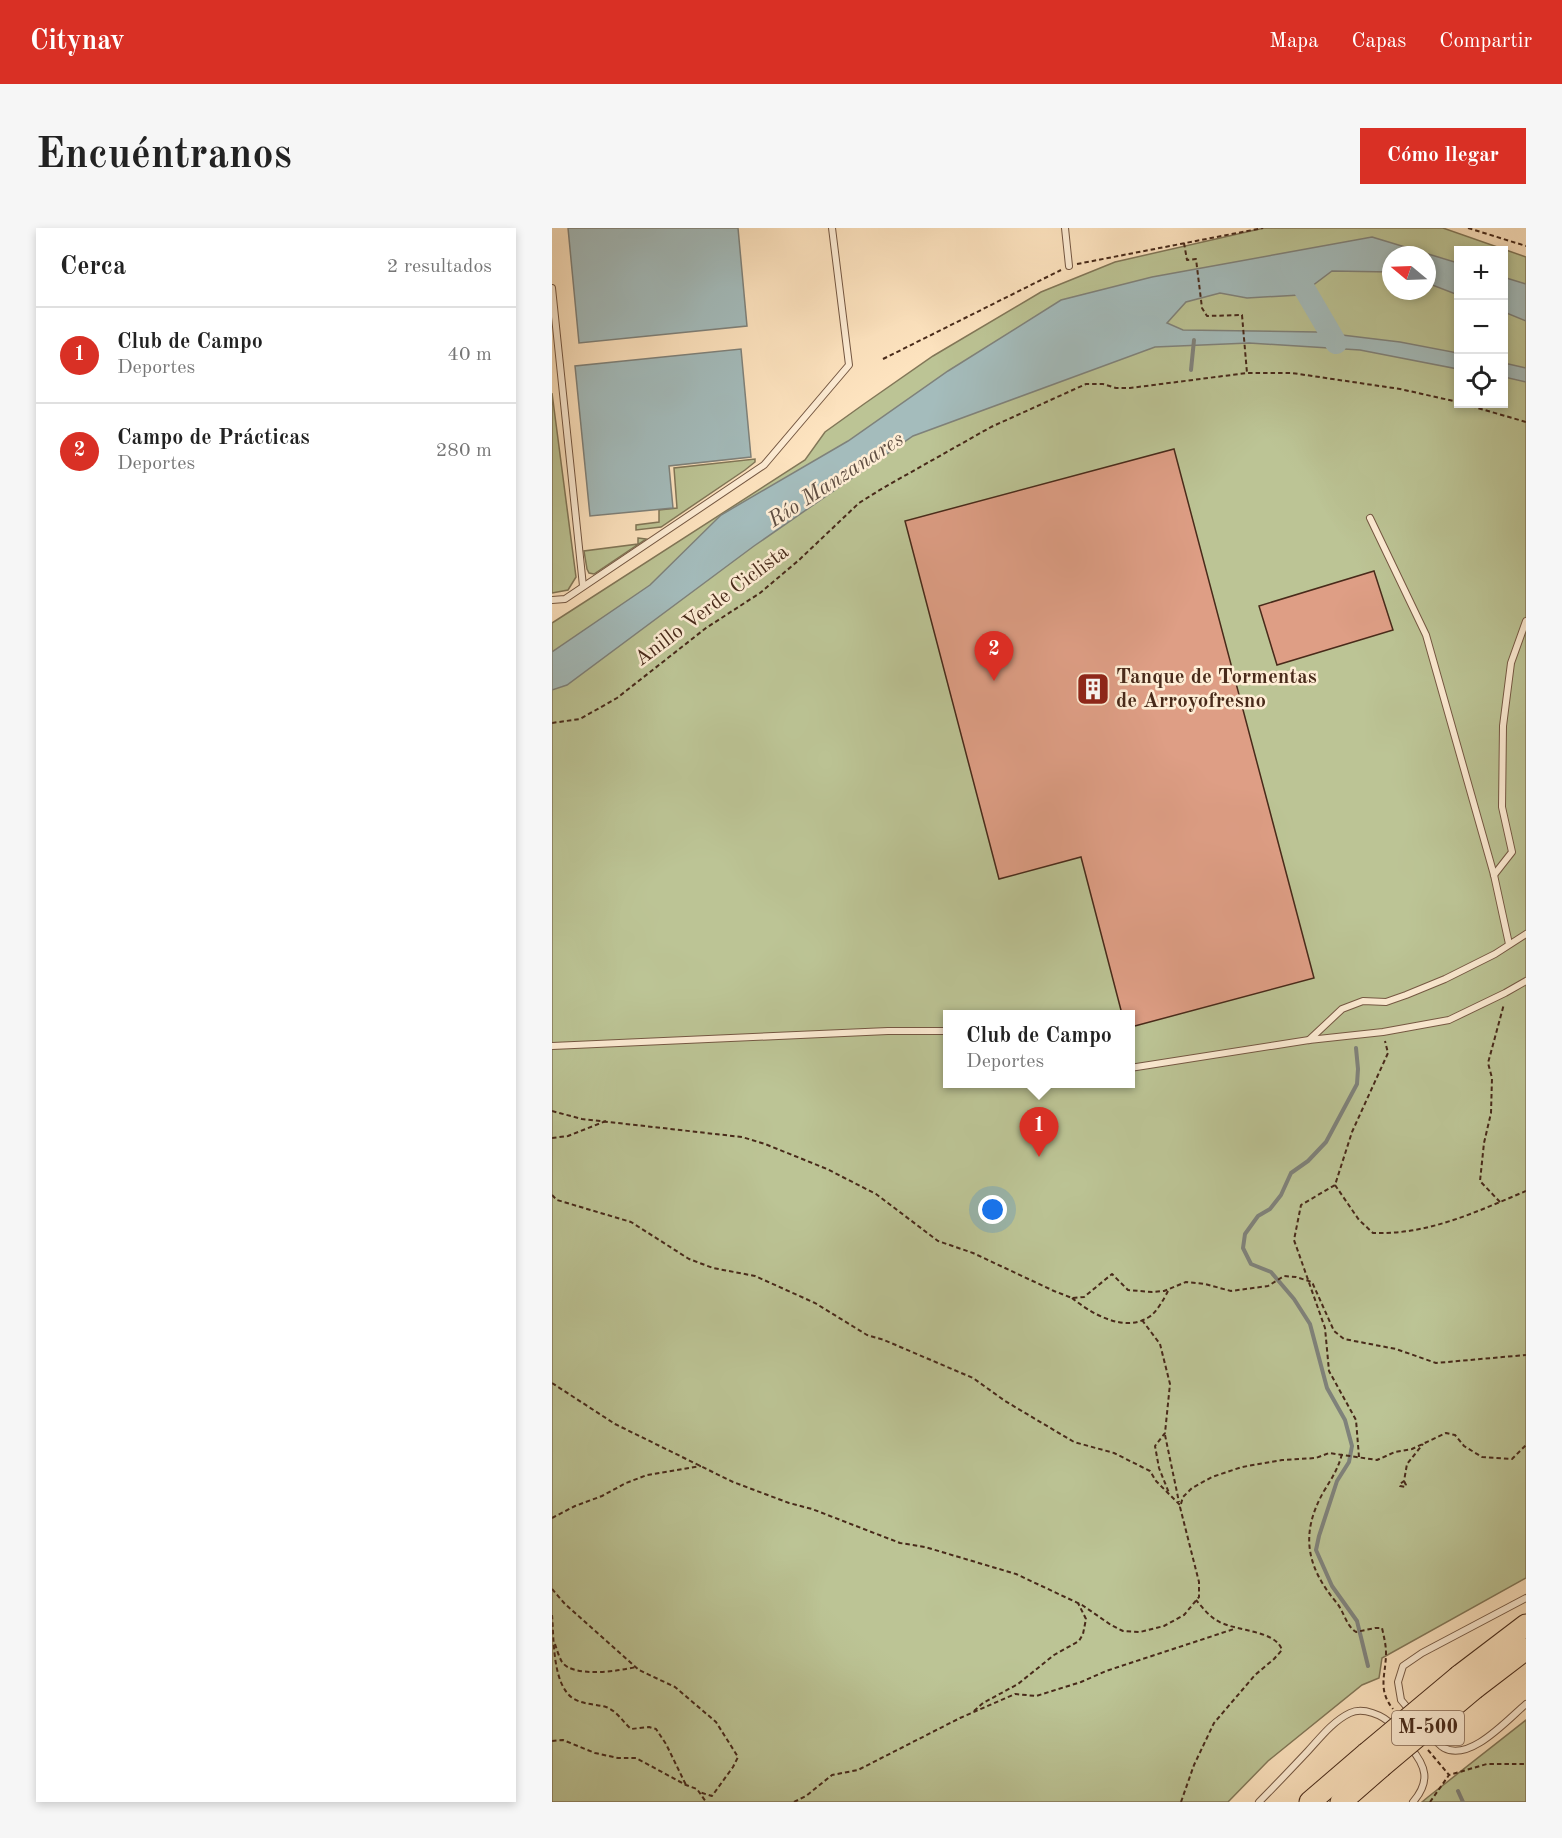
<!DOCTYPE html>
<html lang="es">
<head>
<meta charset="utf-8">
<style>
  body { margin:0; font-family:"Old Standard TT",serif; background:#f6f6f6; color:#222 }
  .controls { position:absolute; right:18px; top:18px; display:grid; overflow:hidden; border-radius:0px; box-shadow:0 3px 9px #0003 }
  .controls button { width:54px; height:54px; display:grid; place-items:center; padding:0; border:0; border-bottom:2px solid #e0e0e0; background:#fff; color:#222; font:30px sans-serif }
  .compass { position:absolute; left:830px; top:18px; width:54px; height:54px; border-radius:50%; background:#fff; box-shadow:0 3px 9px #0003; rotate:289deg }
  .you { position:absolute; left:441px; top:982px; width:21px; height:21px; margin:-15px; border:4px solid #fff; border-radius:50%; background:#1a73e8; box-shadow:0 0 0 9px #1a73e833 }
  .badge { display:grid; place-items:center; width:39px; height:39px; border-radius:50%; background:#d93025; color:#fff; font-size:20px; font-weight:700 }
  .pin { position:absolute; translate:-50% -50px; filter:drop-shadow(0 2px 3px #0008) }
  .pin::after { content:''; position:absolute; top:32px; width:21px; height:18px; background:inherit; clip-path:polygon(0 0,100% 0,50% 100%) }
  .popup { position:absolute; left:391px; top:782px; width:192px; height:78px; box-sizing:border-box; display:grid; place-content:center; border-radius:0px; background:#fff; filter:drop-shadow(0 2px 4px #0005); font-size:20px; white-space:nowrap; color:#767676 }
  .popup b { font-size:22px; color:#222 }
  .popup::after { content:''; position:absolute; left:50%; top:100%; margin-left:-12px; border:12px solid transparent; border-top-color:#fff }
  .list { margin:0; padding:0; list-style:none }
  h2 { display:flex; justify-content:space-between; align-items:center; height:78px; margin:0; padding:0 24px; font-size:26px }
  h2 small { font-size:20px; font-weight:400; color:#767676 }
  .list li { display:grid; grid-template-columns:39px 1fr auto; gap:18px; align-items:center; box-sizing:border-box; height:96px; padding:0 24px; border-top:2px solid #e0e0e0 }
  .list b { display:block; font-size:22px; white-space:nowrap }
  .list p { margin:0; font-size:20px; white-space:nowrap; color:#767676 }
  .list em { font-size:20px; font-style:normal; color:#767676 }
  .icon { flex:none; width:33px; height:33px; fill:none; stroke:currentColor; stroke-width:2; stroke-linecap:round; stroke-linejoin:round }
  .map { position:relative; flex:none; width:974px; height:1574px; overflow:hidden; border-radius:0px }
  header { display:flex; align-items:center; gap:36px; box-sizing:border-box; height:84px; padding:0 30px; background:#d93025; color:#fff }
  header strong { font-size:28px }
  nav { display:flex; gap:33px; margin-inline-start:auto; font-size:21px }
  .intro { display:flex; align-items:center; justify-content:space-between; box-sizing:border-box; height:144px; padding:0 36px }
  h1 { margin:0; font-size:42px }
  .button { padding:15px 27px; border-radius:0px; background:#d93025; color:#fff; font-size:21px; font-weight:700 }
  main { display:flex; gap:36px; padding:0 36px }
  aside { flex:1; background:#fff; border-radius:0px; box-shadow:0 3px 9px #0003 }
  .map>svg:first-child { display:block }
  .green { fill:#bcc495; stroke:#827758; stroke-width:1.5; fill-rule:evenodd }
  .water { fill:#a4bcbc; stroke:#7f827b; stroke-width:1.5 }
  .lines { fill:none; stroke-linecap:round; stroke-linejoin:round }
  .stream { stroke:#7f827b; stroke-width:4 }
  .river { stroke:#a4bcbc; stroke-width:22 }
  .building { fill:#de9e85; stroke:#482a1a; stroke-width:1.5 }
  .service-casing { stroke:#755843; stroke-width:8 }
  .trunk-casing { stroke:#482a1a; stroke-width:23 }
  .path { stroke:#482a1a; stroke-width:2; stroke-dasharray:4.5 3; stroke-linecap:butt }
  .service { stroke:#feedd5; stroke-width:6 }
  .trunk { stroke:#fde3bf; stroke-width:21 }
  .trunk-bridge-casing { stroke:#482a1a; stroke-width:23; stroke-linecap:butt }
  .trunk-bridge { stroke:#fde3bf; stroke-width:21 }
  .labels { text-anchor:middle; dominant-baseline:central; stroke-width:5; stroke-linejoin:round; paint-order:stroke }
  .shield { fill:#feedd5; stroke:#7f6452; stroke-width:1.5 }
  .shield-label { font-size:20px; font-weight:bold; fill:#482a1a }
  .street-label { font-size:21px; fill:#482a1a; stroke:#feedd5 }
  .poi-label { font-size:21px; font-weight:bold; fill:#482a1a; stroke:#feedd5; text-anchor:start }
  .water-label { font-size:22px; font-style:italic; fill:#5f4e42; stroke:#feedd5 }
</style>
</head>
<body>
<header>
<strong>Citynav</strong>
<nav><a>Mapa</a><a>Capas</a><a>Compartir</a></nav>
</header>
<div class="intro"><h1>Encuéntranos</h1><a class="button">Cómo llegar</a></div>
<main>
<aside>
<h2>Cerca<small>2 resultados</small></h2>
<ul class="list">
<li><span class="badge">1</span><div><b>Club de Campo</b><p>Deportes</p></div><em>40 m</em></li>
<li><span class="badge">2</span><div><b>Campo de Prácticas</b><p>Deportes</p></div><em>280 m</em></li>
</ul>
</aside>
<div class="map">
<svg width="974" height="1574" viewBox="0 0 974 1574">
  <rect width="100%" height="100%" fill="#fde3bf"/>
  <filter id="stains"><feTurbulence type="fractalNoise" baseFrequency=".00333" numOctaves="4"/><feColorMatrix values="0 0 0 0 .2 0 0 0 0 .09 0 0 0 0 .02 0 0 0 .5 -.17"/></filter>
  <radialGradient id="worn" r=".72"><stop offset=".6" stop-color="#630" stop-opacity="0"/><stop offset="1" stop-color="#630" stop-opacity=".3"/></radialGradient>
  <!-- green -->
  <g class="green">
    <path d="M712 0H891L974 29V1350L830 1430 827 1450 810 1457 716 1533 676 1574H0V395L253 232 273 204 312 176 381 128 489 64 563 34ZM906 22H951V176H906ZM839 27H875V63H839ZM396 786H578V856H396Z"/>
    <path d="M0 165 24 349 16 362 0 365Z"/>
    <path d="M203 231V234L193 242 109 299 84 302V297L107 294V282L125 280 122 240Z"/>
    <path d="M86 310 94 311 42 346 37 345 35 341 32 323 86 316Z"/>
    <path d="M974 1492V1574H870L876 1569Z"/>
  </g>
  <!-- water -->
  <g class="water">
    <path d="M16 0H186L195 98 27 115Z"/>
    <path d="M820 9 906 35V67L875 55V27H839V44L780 43 748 67 695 70 668 65 634 74 615 95 631 102 765 104 848 114 906 125V141L808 122 697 115 603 119 361 208 202 318 15 457 0 462V424L98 357 169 287 296 213 396 143 509 72 600 49Z"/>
    <path d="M951 49 974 56V93L952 84Z"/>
    <path d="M189 121 199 229 117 238 121 280 38 288 23 138Z"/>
    <path d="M952 135 974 140V154L952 149Z"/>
  </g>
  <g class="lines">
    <!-- stream -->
    <g class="stream">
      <path d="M639 142 642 112"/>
      <path d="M804 820 806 841 805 856 774 914 756 933 739 945 729 967 718 981 706 988 693 1006 691 1020 699 1036 719 1044 742 1071 758 1096 775 1160 793 1192 800 1218 797 1234 785 1253 767 1308 764 1322 780 1358 805 1393 816 1438"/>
      <path d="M906 1563 911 1574"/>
    </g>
    <!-- river -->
    <path class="river" d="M739 38 784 115"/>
  </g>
  <!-- building -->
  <g class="building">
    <path d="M622 221 762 750 579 799V786H570L529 629 447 651 353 293Z"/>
    <path d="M822 343 841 402 725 437 707 378Z"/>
  </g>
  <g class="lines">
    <!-- service casing -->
    <g class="service-casing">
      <g id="service">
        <path d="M513 0 517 38"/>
        <path d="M0 60 31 358"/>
        <path d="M818 290 874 407 942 647 957 716"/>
        <path d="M0 372 13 371 212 237 297 137 280 0"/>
        <path d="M942 647 960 624 950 579 951 498 959 435 974 393"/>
        <path d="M757 812 790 781 811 773 834 774 854 767 893 751 943 726 974 706"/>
        <path d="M0 818 336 803H396"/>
        <path d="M578 840 757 812 831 804 897 792 953 765 974 753"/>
        <path d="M859 1484 849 1472 846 1454 851 1438 870 1425 974 1370"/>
        <path d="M876 1503C881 1509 885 1516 892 1520 918 1534 955 1492 974 1476"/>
        <path d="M858 1519C874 1538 879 1553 861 1574"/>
        <path d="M707 1574C724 1557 740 1540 756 1523 768 1510 781 1493 798 1485 811 1479 831 1487 840 1497"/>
      </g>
    </g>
    <!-- trunk casing -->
    <g class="trunk-casing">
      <g id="trunk">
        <path d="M907 1448 974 1397"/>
        <path d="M923 1460 974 1421"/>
        <path d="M758 1574 815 1525"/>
        <path d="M789 1574 829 1539"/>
      </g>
    </g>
    <!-- path -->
    <g class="path">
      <path d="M916 0 974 18"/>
      <path d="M632 15 635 32 644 31 650 80 655 88 690 87 695 145"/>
      <path d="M525 36 711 0"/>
      <path d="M331 131 509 42"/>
      <path d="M912 176 974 194"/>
      <path d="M0 495 28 491 65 470 154 400 208 365 247 332 307 275 331 260 439 199 534 156H551L564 160H578L695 145H740L848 161 906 174"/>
      <path d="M0 883 30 891 190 909 213 916 275 941 324 966 386 1013 421 1025 502 1063 520 1070 532 1069 560 1046 576 1062 600 1064 612 1063 634 1054 653 1056 679 1063 716 1058 732 1048 744 1049 760 1054 782 1103 792 1111 844 1121 884 1135 974 1127"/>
      <path d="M0 910 16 908 54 893"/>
      <path d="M783 957 807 992 821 1005C876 1007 924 984 974 963"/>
      <path d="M0 967 5 972 79 994 137 1031 161 1040 203 1048 263 1075 315 1107 332 1112 421 1150 453 1173 522 1214 562 1225 598 1243 604 1253 628 1277"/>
      <path d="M948 974 928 953 932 915 939 885 940 850 936 835 952 776"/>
      <path d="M520 1070C540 1086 572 1105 597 1089 604 1085 612 1071 616 1063"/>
      <path d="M590 1092 608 1116 618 1156 613 1205 603 1218 607 1240 617 1265"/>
      <path d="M0 1155 63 1196 181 1254 237 1275 260 1281 348 1315 373 1319 464 1346 530 1377 559 1397 571 1403 588 1404 612 1398 632 1387 647 1369V1354L628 1279 631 1269 640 1260 660 1249 690 1239 730 1232 764 1230 777 1225 825 1232 843 1224 860 1221 894 1205 903 1207 912 1218 930 1229 960 1231 974 1217"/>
      <path d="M613 1207 627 1274"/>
      <path d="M790 1226C786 1241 780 1250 772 1263 748 1305 754 1338 784 1374 792 1383 794 1398 804 1404L823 1400H830C832 1409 834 1417 834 1425 834 1447 825 1461 841 1481"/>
      <path d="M807 1229 804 1192 777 1143 773 1100 742 1012 749 977 783 957 800 904 836 825 833 813"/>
      <path d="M852 1253 854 1257 853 1259 848 1258V1256L852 1253 855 1236 871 1216"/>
      <path d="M0 1290 23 1278 50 1268 74 1255 95 1247 149 1238"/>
      <path d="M0 1361 13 1376 87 1442 123 1459 164 1494 186 1529 181 1539 160 1568 147 1564"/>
      <path d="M0 1387C2 1410 0 1458 22 1471 33 1477 44 1476 54 1479 65 1483 71 1494 79 1501L97 1499 104 1501 114 1516 134 1557"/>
      <path d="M3 1416C5 1422 7 1429 10 1434 21 1450 67 1443 84 1439"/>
      <path d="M422 1483 431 1475 466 1456 502 1427 527 1413 531 1406 534 1391 526 1375"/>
      <path d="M0 1513 11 1512 43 1525 66 1530H84L134 1557 145 1561 154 1574"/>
      <path d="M876 1522 897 1547"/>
      <path d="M242 1574 254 1568 280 1547 306 1542 408 1490 463 1466 484 1468 529 1454 554 1443 682 1401"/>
      <path d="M629 1574 642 1537 662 1495 703 1447 722 1431 730 1422C723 1401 682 1404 664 1392 656 1387 650 1379 644 1372"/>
      <path d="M878 1574 897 1547 935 1536H974"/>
    </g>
    <!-- service -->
    <use href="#service" class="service"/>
    <!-- trunk -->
    <use href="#trunk" class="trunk"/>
    <!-- trunk-bridge casing -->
    <g class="trunk-bridge-casing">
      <g id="trunk-bridge">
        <path d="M815 1525 907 1448"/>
        <path d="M829 1539 923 1460"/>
      </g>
    </g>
    <!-- trunk-bridge -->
    <use href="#trunk-bridge" class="trunk-bridge"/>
  </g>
  <!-- icons -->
  <defs>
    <g id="building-square" transform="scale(1.725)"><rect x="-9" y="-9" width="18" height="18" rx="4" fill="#8f2418" stroke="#feedd5"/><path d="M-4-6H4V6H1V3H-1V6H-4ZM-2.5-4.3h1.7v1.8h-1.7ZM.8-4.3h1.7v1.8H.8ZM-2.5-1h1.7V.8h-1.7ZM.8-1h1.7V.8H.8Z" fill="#fff"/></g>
  </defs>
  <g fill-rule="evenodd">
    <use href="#building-square" x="541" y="461"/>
  </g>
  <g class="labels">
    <!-- shield labels -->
    <rect class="shield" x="840" y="1483" width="72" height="34" rx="4.5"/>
    <g class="shield-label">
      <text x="876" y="1500">M-500</text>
    </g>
    <!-- street labels -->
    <g class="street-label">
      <text transform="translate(160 378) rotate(-37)">Anillo Verde Ciclista</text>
    </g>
    <!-- poi labels -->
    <g class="poi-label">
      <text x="564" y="449">Tanque de Tormentas<tspan x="564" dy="24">de Arroyofresno</tspan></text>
    </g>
    <!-- water labels -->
    <g class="water-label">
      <text transform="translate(284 252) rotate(-33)">Río Manzanares</text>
    </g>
  </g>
  <rect width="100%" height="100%" filter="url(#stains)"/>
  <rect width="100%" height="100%" fill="url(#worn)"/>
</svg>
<div class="controls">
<button>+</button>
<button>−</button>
<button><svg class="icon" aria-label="locate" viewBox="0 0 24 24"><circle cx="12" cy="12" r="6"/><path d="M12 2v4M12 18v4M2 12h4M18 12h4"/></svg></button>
</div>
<svg class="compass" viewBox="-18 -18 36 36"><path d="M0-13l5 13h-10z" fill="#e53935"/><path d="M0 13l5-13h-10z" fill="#767676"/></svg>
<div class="you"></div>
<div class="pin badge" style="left:487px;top:929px">1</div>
<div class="popup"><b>Club de Campo</b>Deportes</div>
<div class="pin badge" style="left:442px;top:453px">2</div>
</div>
</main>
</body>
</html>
